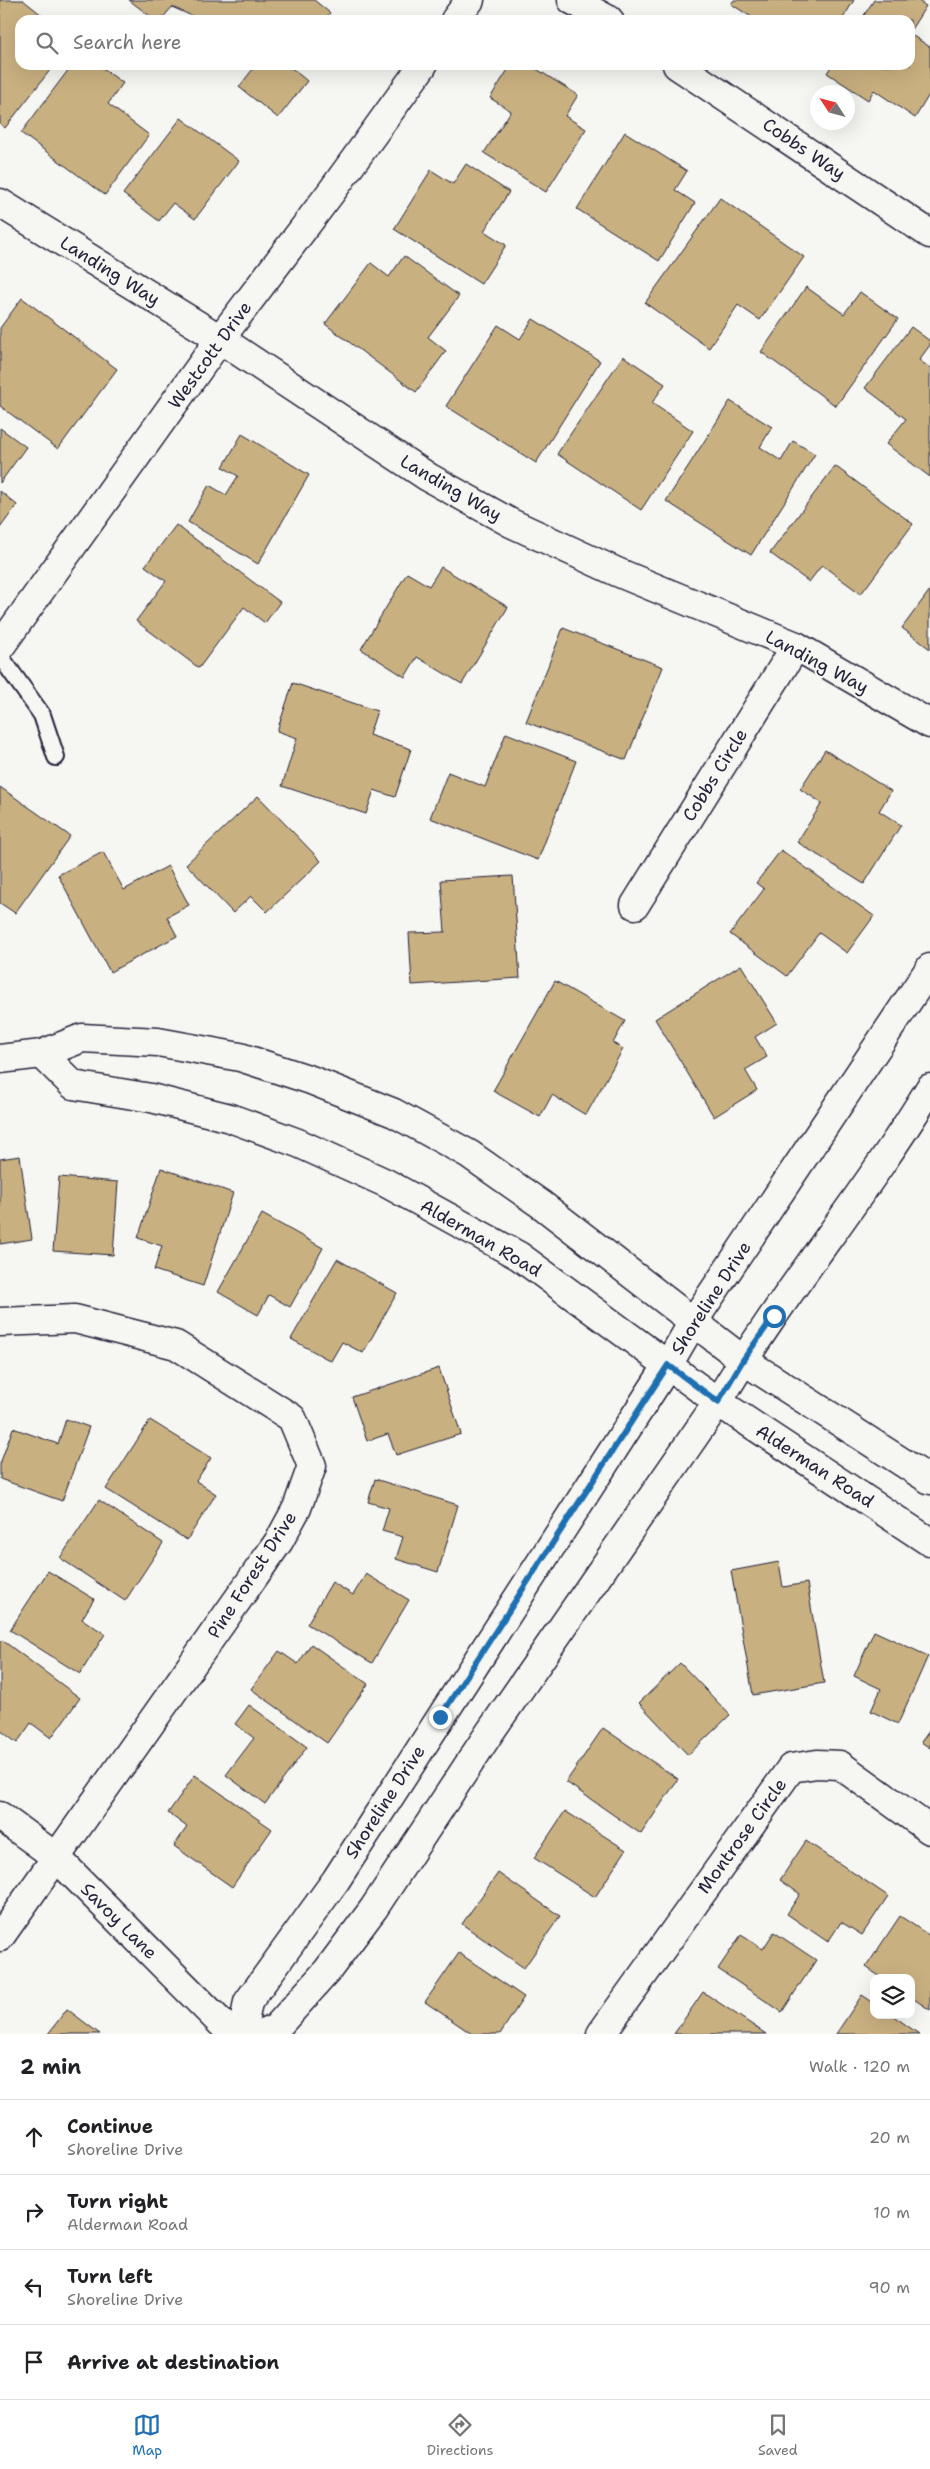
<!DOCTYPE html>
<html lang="en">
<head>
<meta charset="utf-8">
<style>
  body { margin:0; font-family:"Shantell Sans",sans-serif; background:#f6f6f6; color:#202124 }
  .controls { position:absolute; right:15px; bottom:15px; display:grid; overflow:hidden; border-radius:10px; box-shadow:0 5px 20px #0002 }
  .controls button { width:45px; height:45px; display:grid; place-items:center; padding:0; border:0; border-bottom:1px solid #e0e0e0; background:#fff; color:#202124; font:25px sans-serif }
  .compass { position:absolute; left:810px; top:85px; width:45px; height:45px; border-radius:50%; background:#fff; box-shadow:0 5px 20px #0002; rotate:306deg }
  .stop { position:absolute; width:15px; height:15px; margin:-11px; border:4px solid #1f6fb2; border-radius:50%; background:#fff }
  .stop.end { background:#1f6fb2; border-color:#fff; box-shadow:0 1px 5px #0008 }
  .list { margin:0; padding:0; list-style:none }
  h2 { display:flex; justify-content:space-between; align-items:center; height:65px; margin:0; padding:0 20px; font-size:21px }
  h2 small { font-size:16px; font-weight:400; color:#757577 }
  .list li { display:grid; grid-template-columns:32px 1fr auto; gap:15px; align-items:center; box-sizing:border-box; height:75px; padding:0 20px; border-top:1px solid #e0e0e0 }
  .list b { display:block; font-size:19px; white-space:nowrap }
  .list p { margin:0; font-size:16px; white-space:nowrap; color:#757577 }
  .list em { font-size:16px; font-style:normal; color:#757577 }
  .icon { flex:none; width:28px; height:28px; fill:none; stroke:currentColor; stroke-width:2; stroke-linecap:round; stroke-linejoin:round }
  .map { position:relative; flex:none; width:930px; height:2034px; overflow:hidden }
  .search { position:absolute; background:#fff; box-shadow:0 5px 20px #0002; left:15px; right:15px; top:15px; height:55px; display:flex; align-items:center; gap:12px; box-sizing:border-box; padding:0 18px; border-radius:15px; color:#757577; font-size:19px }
  .sheet { height:365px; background:#fff }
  nav { display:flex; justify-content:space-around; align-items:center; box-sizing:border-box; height:70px; border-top:1px solid #e0e0e0; background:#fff; font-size:14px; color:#757577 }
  nav a { display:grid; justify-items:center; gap:2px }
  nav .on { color:#1f6fb2 }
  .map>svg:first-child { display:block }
  .building { fill:#c9b080; stroke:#22223b }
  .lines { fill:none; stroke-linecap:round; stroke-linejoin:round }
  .lane-casing { stroke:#22223b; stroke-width:20 }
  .street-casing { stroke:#22223b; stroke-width:31 }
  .secondary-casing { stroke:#22223b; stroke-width:31 }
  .lane { stroke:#f6f6f2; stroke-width:16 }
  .street { stroke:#f6f6f2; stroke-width:28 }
  .secondary { stroke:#f6f6f2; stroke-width:28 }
  .route { stroke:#1f6fb2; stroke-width:6 }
  .labels { text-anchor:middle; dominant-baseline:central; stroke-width:4; stroke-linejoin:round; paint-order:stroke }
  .street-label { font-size:18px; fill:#22223b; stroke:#f6f6f2 }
</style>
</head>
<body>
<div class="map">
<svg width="930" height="2034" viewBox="0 0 930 2034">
  <rect width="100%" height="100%" fill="#f6f6f2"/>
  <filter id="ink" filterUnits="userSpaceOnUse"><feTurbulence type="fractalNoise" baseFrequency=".02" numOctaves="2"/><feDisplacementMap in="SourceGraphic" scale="10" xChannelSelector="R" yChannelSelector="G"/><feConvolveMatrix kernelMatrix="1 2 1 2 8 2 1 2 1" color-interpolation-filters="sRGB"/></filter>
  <g filter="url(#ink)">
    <!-- building -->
    <g class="building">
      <path d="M0 0H23L48 20H20V65H54L5 128 0 124Z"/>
      <path d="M129 0H314L330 13 324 20H201L172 7 161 20H155Z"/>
      <path d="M734 0H854L842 20H756L731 4Z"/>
      <path d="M874 0H917L926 6 910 31V20H861Z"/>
      <path d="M910 34 930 47V93L915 118 874 90 868 100 827 73 832 65H910Z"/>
      <path d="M72 65H98L123 83 108 104 149 135 105 195 21 133Z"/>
      <path d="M256 65H288L307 81 278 118 239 87Z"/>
      <path d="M511 65H530L578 95 565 116 586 129 546 192 484 153 511 111 490 98Z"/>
      <path d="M181 118 239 161 195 219 173 203 159 221 123 194Z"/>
      <path d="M625 132 687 171 675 190 695 203 659 261 577 209Z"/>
      <path d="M466 164 509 192 484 231 506 245 481 284 394 229 431 170 453 184Z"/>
      <path d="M720 198 804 257 760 320 738 305 709 348 645 303Z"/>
      <path d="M404 256 459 296 428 337 446 351 416 392 325 324 371 263 389 277Z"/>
      <path d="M806 287 844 314 860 292 898 319 836 406 761 352Z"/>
      <path d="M22 298 117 369 58 449 0 406V328Z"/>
      <path d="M533 319 600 361 536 463 446 406 498 325 520 339Z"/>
      <path d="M911 327 930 341V345L919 360 930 368V477L886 444 906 419 865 388Z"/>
      <path d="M623 356 665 384 652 403 693 431 641 510 557 454Z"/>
      <path d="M730 401 772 427 760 447 781 461 793 441 815 454 751 555 666 501Z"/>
      <path d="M0 428 26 447 0 483Z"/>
      <path d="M242 434 309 475 258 564 188 522 209 485 226 495 238 476 223 467Z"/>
      <path d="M835 466 913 524 861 594 822 565 809 582 770 553Z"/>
      <path d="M0 491 17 505 0 528Z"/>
      <path d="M176 525 280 602 265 623 244 607 199 668 136 621 166 581 145 566Z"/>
      <path d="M441 567 508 607 462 684 417 657 405 677 361 649 407 573 429 586Z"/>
      <path d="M930 590V649L902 628Z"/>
      <path d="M563 628 663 667 626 760 526 722Z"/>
      <path d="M293 683 377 711 369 735 411 749 395 797 374 790 366 814 282 786 297 738 277 731Z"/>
      <path d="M506 733 576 761 538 860 430 818 448 772 485 787Z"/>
      <path d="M825 750 891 791 879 811 901 825 864 884 797 842 822 803 800 789Z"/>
      <path d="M0 787 70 836 15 913 0 903Z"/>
      <path d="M258 796 321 861 267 912 251 896 233 913 186 864Z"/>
      <path d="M781 850 874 916 847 953 819 933 787 976 730 934 764 889 756 883Z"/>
      <path d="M103 852 124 890 168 866 189 905 167 917 177 936 110 972 58 875Z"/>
      <path d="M513 876 520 978 412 985 409 933 445 932 441 880Z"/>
      <path d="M741 965 777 1023 755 1037 767 1057 745 1070 757 1090 714 1117 655 1019Z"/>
      <path d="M555 981 625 1021 613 1043 623 1049 586 1115 552 1095 540 1117 493 1091Z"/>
      <path d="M20 1156 32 1239 0 1244V1159Z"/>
      <path d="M161 1168 233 1193 203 1286 154 1270 162 1246 138 1238Z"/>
      <path d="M59 1177 118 1182 113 1255 53 1251Z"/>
      <path d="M262 1214 323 1248 290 1307 269 1295 258 1315 218 1292Z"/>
      <path d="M337 1259 397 1293 363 1353 342 1342 331 1361 291 1339Z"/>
      <path d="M439 1368 461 1434 396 1455 388 1434 367 1441 352 1397Z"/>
      <path d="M66 1419 89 1427 62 1501 0 1479V1464L13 1428 58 1444Z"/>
      <path d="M150 1420 211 1458 196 1481 216 1494 187 1540 106 1489Z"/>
      <path d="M375 1479 458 1505 438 1572 396 1559 403 1537 382 1531 389 1508 368 1502Z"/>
      <path d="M99 1500 163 1543 125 1601 60 1558Z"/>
      <path d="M779 1562 783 1587 807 1583 824 1683 753 1695 731 1571Z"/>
      <path d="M48 1571 94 1599 82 1619 105 1634 80 1674 10 1630Z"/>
      <path d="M366 1574 409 1600 372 1663 307 1624 332 1582 353 1595Z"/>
      <path d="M874 1631 928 1656 898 1724 871 1711 881 1689 854 1676Z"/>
      <path d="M2 1640 80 1698 51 1738 31 1723 17 1743 0 1730V1642Z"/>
      <path d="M311 1644 368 1684 327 1743 251 1689 279 1651 298 1664Z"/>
      <path d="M680 1663 730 1715 688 1755 639 1703Z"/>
      <path d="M249 1705 307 1747 265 1804 226 1775 254 1738 235 1724Z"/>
      <path d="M603 1728 678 1779 641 1834 566 1782Z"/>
      <path d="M930 1730V1748L921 1742Z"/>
      <path d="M195 1775 272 1829 232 1887 174 1846 187 1827 168 1813Z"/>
      <path d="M565 1811 626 1850 595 1897 534 1858Z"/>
      <path d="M806 1841 888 1896 862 1935 841 1922 828 1942 787 1914 800 1894 780 1880Z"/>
      <path d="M498 1873 560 1916 524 1968 462 1924Z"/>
      <path d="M900 1916 930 1936V2010L911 1997V1978H882L866 1967Z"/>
      <path d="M774 1932 816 1960 782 2012 718 1969 741 1935 763 1949Z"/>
      <path d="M459 1953 524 1997 500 2034H472L425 2002Z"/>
      <path d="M703 1992 766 2034H674Z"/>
      <path d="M862 1995 874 2003V2015H892L919 2034H836Z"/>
      <path d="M67 2009 100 2034H48Z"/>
    </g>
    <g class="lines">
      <!-- lane casing -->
      <g class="lane-casing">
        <path id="lane" d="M0 656 42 715 56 757"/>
      </g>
      <!-- street casing -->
      <g class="street-casing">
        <g id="street">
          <path d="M572 0 609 20"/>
          <path d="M455 20 470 0"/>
          <path d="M677 65 930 234"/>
          <path d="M0 203 220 339 428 477 511 523 617 572 796 646 930 724"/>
          <path d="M0 647 220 339 332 191 423 65"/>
          <path d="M635 905 796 646"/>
          <path d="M0 1322 75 1319 176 1345 292 1418 312 1466 297 1508 279 1541 0 1937"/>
          <path d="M0 1816 56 1857 232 2034"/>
          <path d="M242 2034 248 2002 336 1880 668 1365 693 1322 930 968"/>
          <path d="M262 2034 276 2028 327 1971 374 1908 490 1732 718 1402C782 1293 865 1196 930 1088"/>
          <path d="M601 2034 791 1768 817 1764 840 1765 930 1830"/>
        </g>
      </g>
      <!-- secondary casing -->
      <g class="secondary-casing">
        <g id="secondary">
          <path d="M42 1054 73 1085 151 1098 230 1118 298 1143 386 1183 519 1256 718 1402 930 1542"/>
          <path d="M0 1059 42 1054 82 1038 158 1042 240 1057 311 1080 394 1113 469 1154 542 1205 743 1360 930 1480"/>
        </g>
      </g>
      <!-- lane -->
      <use href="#lane" class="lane"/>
      <!-- street -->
      <use href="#street" class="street"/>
      <!-- secondary -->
      <use href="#secondary" class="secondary"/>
    </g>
  </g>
  <g class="lines" filter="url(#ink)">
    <!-- route -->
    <path class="route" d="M440 1717 668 1365 718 1402 743 1360 774 1316"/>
  </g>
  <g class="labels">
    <!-- street labels -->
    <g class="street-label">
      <text transform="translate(804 149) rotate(34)">Cobbs Way</text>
      <text transform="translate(110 271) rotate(32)">Landing Way</text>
      <text transform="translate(210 355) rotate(-54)">Westcott Drive</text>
      <text transform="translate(451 488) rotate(30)">Landing Way</text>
      <text transform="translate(817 662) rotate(28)">Landing Way</text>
      <text transform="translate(715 775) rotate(-58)">Cobbs Circle</text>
      <text transform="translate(481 1238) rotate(30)">Alderman Road</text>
      <text transform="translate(711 1298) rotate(-57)">Shoreline Drive</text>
      <text transform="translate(815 1466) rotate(33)">Alderman Road</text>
      <text transform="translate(252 1575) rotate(-57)">Pine Forest Drive</text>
      <text transform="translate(385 1802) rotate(-57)">Shoreline Drive</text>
      <text transform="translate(742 1836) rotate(-54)">Montrose Circle</text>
      <text transform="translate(119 1921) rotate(45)">Savoy Lane</text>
    </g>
  </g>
</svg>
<div class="controls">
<button><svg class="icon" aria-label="layers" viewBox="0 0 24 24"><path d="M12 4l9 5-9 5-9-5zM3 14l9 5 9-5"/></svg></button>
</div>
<svg class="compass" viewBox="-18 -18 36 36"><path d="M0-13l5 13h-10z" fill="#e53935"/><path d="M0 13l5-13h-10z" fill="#757577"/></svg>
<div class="stop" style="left:774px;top:1316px"></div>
<div class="stop end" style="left:440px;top:1717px"></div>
<div class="search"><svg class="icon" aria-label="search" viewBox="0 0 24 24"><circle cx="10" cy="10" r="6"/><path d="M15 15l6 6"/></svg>Search here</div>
</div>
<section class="sheet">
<h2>2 min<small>Walk · 120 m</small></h2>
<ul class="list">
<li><svg class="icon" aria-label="ahead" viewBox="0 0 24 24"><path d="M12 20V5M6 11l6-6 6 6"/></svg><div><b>Continue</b><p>Shoreline Drive</p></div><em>20 m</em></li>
<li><svg class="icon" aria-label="right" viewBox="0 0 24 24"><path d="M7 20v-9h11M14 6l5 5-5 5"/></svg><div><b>Turn right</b><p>Alderman Road</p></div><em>10 m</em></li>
<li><svg class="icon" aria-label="left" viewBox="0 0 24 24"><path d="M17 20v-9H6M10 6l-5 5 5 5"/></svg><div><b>Turn left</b><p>Shoreline Drive</p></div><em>90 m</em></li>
<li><svg class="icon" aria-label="arrive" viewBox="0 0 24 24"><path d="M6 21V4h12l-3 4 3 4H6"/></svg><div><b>Arrive at destination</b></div></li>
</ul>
</section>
<nav>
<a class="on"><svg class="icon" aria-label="map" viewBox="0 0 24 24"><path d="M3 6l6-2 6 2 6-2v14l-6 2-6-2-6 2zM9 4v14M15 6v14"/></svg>Map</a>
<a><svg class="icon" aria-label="directions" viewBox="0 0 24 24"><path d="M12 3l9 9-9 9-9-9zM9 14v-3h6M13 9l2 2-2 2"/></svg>Directions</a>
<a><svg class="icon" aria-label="saved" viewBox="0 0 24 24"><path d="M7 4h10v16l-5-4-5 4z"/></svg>Saved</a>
</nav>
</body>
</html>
